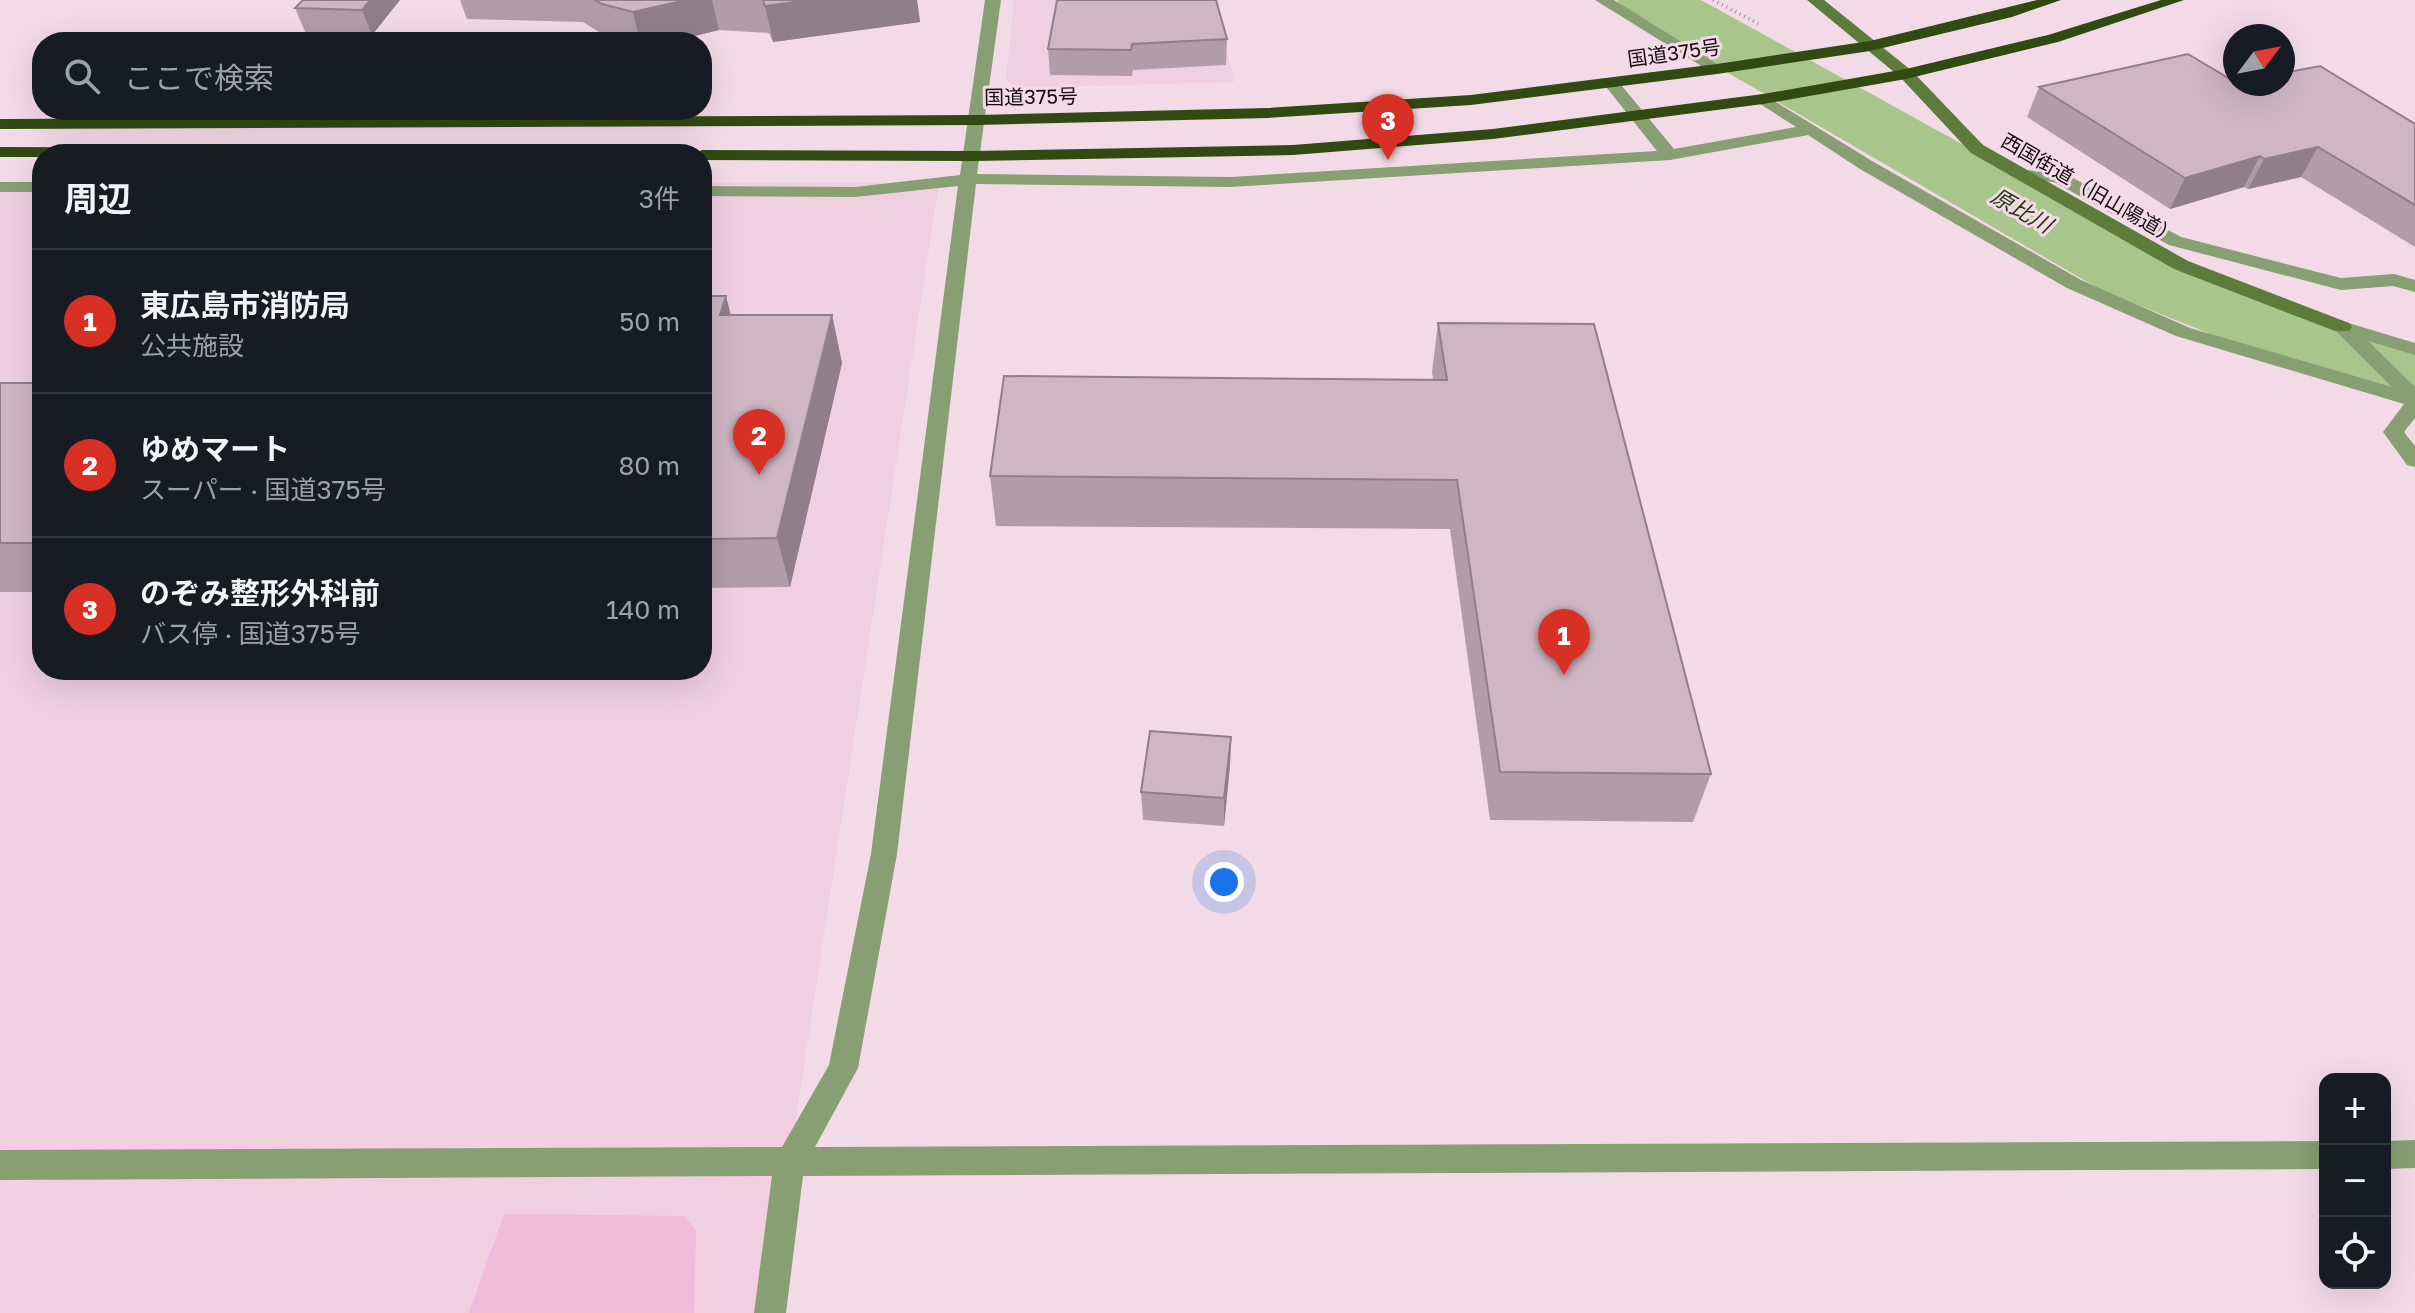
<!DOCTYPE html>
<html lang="ja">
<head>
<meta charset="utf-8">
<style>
  body { margin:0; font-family:"Golos Text","Noto Sans JP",sans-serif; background:#20242c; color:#f1f3f6 }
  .controls { position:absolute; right:24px; bottom:24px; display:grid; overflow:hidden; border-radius:16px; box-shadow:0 8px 32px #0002 }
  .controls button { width:72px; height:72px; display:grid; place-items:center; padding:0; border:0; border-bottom:2px solid #363941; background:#171b24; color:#f1f3f6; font:40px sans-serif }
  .compass { position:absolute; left:2223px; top:24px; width:72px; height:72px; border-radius:50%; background:#171b24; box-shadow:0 8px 32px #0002; rotate:58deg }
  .you { position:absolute; left:1224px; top:882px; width:28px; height:28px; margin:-20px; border:6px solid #fff; border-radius:50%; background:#1a73e8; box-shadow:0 0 0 12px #1a73e833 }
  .badge { display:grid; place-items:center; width:52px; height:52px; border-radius:50%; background:#d93025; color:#fff; font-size:26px; font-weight:700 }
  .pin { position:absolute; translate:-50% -66px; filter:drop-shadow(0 2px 4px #0008) }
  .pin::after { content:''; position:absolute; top:42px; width:28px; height:24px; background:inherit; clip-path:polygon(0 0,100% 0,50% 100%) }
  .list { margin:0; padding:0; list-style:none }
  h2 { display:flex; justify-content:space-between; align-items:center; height:104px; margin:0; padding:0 32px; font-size:34px }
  h2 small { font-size:26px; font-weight:400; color:#9ea1a6 }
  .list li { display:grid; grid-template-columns:52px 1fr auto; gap:24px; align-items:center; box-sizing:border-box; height:144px; padding:0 32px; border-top:2px solid #363941 }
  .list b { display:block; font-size:30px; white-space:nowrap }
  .list p { margin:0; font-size:26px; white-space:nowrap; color:#9ea1a6 }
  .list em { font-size:26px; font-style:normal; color:#9ea1a6 }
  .icon { flex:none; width:44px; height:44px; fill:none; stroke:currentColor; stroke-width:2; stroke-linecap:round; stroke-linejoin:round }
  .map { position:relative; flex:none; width:2415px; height:1313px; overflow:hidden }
  .search { position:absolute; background:#171b24; box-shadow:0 8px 32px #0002; left:32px; top:32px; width:680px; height:88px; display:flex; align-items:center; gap:20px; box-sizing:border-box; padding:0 28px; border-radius:32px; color:#9ea1a6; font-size:30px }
  .panel { position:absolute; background:#171b24; box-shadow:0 8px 32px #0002; left:32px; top:144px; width:680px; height:536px; border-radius:32px }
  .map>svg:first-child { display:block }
  .built { fill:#f0cfe1 }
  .green { fill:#f1bbda }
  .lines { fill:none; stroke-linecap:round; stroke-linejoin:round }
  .river { fill:#a8c58b; fill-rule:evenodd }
  .path { stroke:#a4919b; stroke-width:4; stroke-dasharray:1 4; stroke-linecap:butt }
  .street { fill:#889e73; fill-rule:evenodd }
  .secondary { fill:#5d7c3b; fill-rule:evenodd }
  .highway { fill:#314a11; fill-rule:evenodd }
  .wall { fill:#b19da8 }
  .shaded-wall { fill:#907f88 }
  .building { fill:#ceb6c3; stroke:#907f88; stroke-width:2 }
  .labels { text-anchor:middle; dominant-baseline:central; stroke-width:6; stroke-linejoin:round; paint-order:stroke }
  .far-street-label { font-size:20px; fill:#150d12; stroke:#f3dae7 }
  .far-water-label { font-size:22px; font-style:italic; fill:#26380e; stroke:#f3dae7 }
</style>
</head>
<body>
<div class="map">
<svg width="2415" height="1313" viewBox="0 0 2415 1313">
  <rect width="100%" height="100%" fill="#f3dae7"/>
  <!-- built -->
  <g class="built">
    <path d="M1014 0H1217L1234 82 1015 88 1006 80Z"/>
    <path d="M0 182H42V670H702V183H939L789 1164 770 1313H0Z"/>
  </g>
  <!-- green -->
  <path class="green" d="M504 1214 684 1216 696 1231 694 1313H469Z"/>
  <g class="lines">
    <!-- river -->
    <path class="river" d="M1617 0H1701L2161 254 2342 324 2415 343V399L2280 362 2101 290 1627 14Z"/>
    <!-- path -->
    <path class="path" d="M1713 0 1759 24"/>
    <!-- street -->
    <g class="street">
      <path d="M985 0H1001L977 174 1230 177 1657 151 1603 83 1611 78 1617 80 1674 149 1796 127 1757 102V96L1763 94 1872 161 2081 280 2190 328 2392 387 2332 327 2342 321 2415 343V355L2368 341 2415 387V418L2404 432 2415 446V467L2407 465 2383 432 2404 404 2176 336 2067 288 1860 169 1808 135 1670 160 1230 187 976 184 897 854 858 1068 815 1147 2325 1141V1169L803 1176 786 1313H754L772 1176 0 1180V1150L782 1147 829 1065 871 854 958 186 855 197 702 196V186L855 187 960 175Z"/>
      <path d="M1595 0H1614L1725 69 1723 72H1711Z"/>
      <path d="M2023 170 2064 173 2181 237 2341 278 2394 274 2415 280V292L2393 286 2341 290 2169 245 2054 182 2017 179 2014 175Z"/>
      <rect x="0" y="182" width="42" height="10"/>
      <path d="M2415 1140V1168L2385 1169V1141Z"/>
    </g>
    <!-- secondary -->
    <path class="secondary" d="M1807 0H1824L1912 71 1983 145 2188 261 2349 323 2352 327 2349 331H2335L2174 269 1971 153 1900 77Z"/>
    <!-- highway -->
    <g class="highway">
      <path d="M2037 0H2061L2012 17 1870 51 1717 74 1471 105 1268 118 978 125 0 129V119L978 115 1268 108 1471 95 1717 64 1870 41Z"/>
      <path d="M2161 0H2184L2058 42 1906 79 1763 104 1493 139 1293 155 973 161 702 160V154H694L702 150 973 151 1293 145 1493 129 1763 94 1906 69 2048 35Z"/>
      <path d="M0 147 473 149 482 154H42V157H0Z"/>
    </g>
  </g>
  <!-- wall -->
  <g class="wall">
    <path d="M400 0 372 35 306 34 295 8Z"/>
    <path d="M460 0H917L920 22 773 42 769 33 719 30 670 42H618L612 40 583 22 467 19Z"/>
    <path d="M1227 39 1226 65 1133 70 1132 76 1050 75 1048 49Z"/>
    <path d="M2234 82 2415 124V247L2301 177 2248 189 2244 187 2170 209 2027 117 2039 87Z"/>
    <path d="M702 296 731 315H832L842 363 790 587 702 588Z"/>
    <path d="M1438 323 1711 774 1693 822 1490 820 1450 529 996 526 990 476 1433 379 1432 372Z"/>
    <rect x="0" y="383" width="42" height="209"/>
    <path d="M1231 737 1230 765 1224 826 1143 820 1141 792Z"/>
  </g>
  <!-- shaded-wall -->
  <g class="shaded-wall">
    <path d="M370 0H400L372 35 362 10Z"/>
    <path d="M686 0H712L719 30 670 42H640L633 12Z"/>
    <path d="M809 0H917L920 22 773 42 765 6Z"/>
    <path d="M2318 147 2301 177 2248 189 2264 159Z"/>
    <path d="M2260 156 2244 187 2170 209 2185 178Z"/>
    <path d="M726 296 738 344 720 315Z"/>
    <path d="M832 315 842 363 790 587 777 538Z"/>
    <path d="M1231 737 1230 765 1224 826V798Z"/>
  </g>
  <!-- building -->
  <g class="building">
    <path d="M303 0H370L362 10 295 8Z"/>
    <path d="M595 0H686L633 12 602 4Z"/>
    <path d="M763 0H809L765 6Z"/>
    <path d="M1057 0H1216L1227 39 1132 44 1131 50 1048 49Z"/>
    <path d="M2188 54 2235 82V84H2283V73L2320 66 2415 124V205L2318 147 2264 159 2260 156 2185 178 2039 87Z"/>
    <path d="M702 296H726L720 315H832L777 538 702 539Z"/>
    <path d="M1438 323 1594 324 1711 774 1500 772 1457 480 990 476 1004 376 1447 380Z"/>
    <rect x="0" y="383" width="42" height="160"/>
    <path d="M1150 731 1231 737 1224 798 1141 792Z"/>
  </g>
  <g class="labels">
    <!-- far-street labels -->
    <g class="far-street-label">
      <text transform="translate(1674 52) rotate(-8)">国道375号</text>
      <text transform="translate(1031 96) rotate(-1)">国道375号</text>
      <text transform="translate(2090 188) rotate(30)">西国街道（旧山陽道）</text>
    </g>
    <!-- far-water labels -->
    <g class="far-water-label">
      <text transform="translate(2022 210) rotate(30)">原比川</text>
    </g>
  </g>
</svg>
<div class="controls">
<button>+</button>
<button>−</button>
<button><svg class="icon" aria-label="locate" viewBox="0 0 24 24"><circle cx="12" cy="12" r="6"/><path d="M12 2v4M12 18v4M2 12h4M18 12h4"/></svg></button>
</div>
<svg class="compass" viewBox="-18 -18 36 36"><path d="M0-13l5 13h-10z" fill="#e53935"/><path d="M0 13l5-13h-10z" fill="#9ea1a6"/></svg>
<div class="you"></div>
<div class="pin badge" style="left:1564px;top:675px">1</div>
<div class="pin badge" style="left:759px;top:475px">2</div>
<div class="pin badge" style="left:1388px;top:160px">3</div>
<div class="search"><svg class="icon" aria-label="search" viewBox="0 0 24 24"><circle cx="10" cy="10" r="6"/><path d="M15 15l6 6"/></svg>ここで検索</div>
<section class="panel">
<h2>周辺<small>3件</small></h2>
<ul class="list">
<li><span class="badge">1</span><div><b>東広島市消防局</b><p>公共施設</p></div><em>50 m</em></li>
<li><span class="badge">2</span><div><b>ゆめマート</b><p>スーパー · 国道375号</p></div><em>80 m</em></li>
<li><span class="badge">3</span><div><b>のぞみ整形外科前</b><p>バス停 · 国道375号</p></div><em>140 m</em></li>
</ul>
</section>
</div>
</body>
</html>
